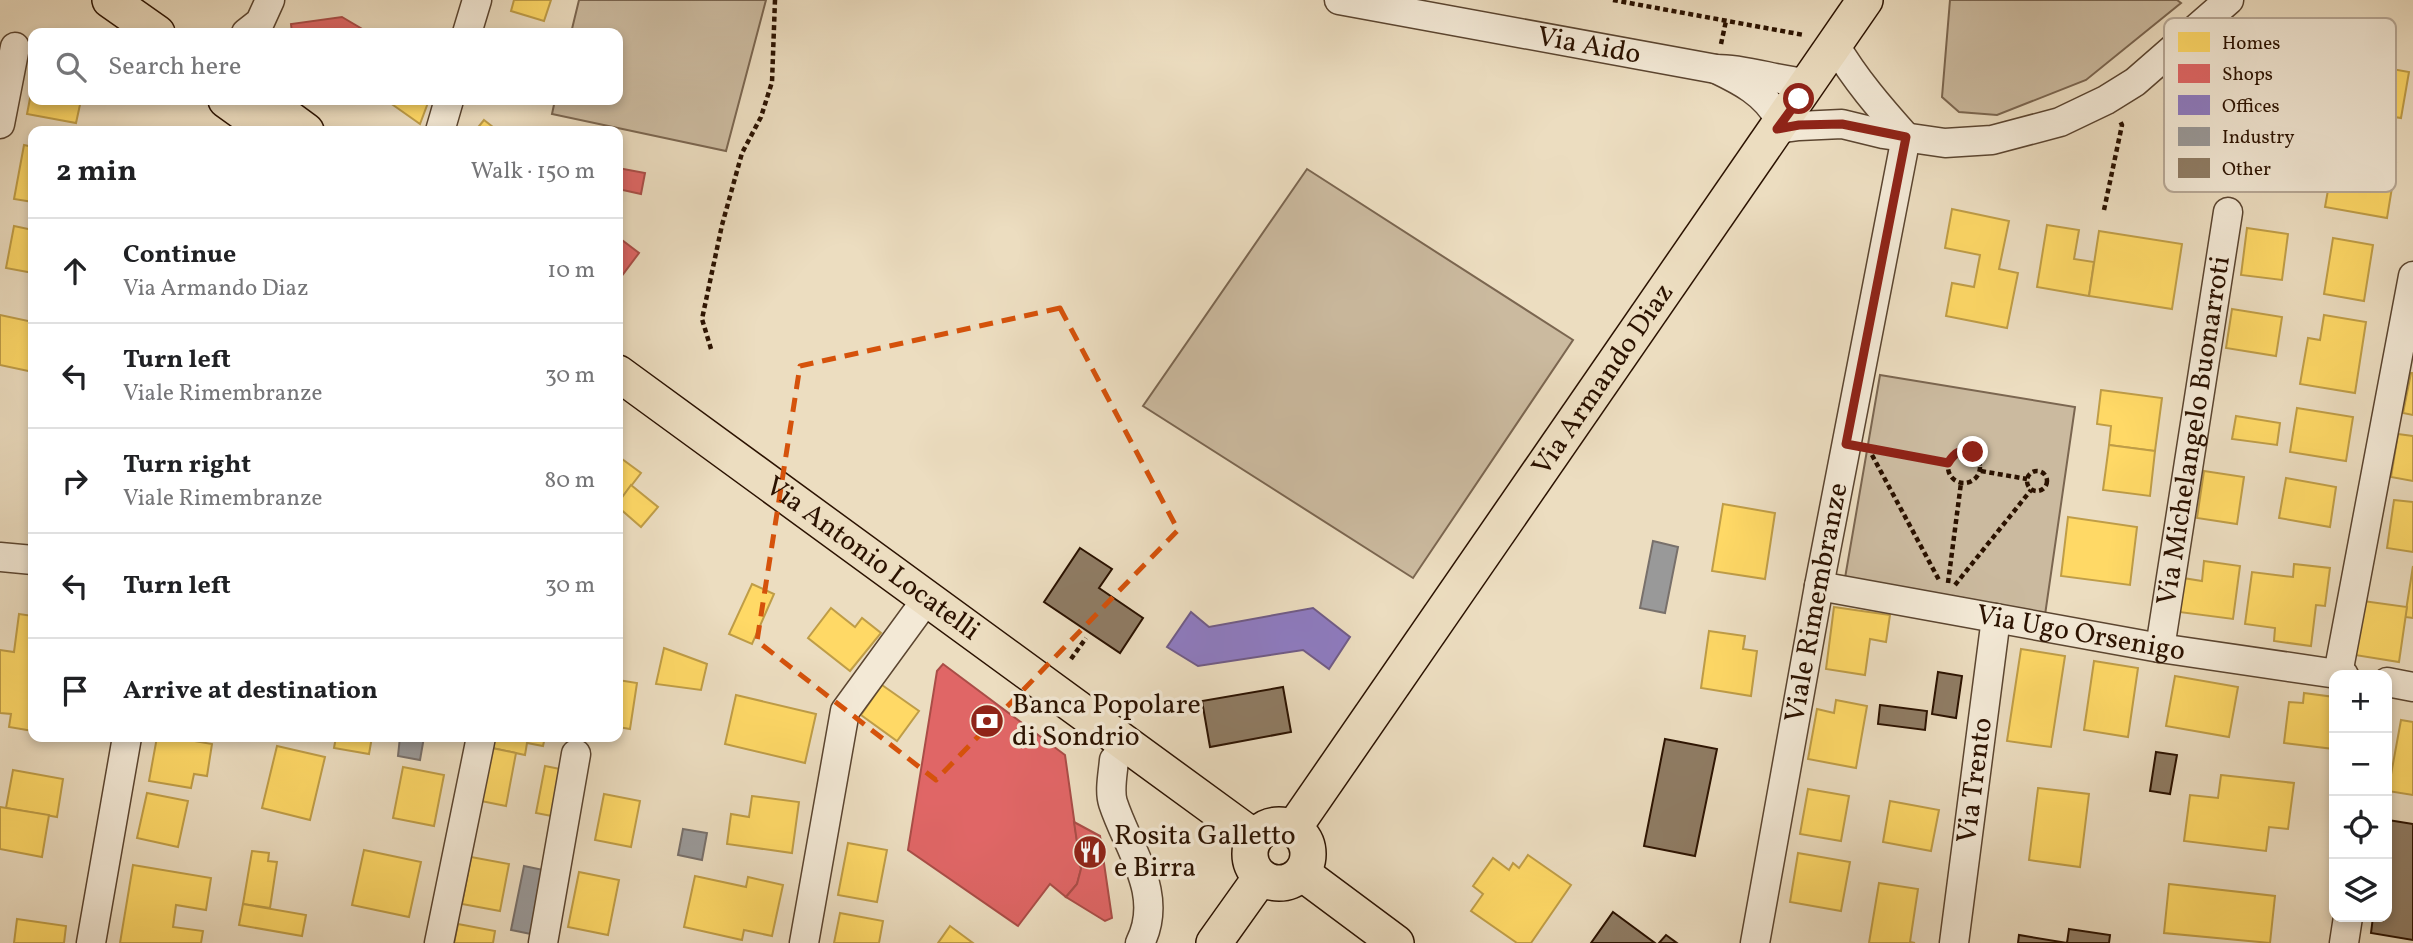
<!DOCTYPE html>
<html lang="en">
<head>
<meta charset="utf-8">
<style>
  body { margin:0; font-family:Vollkorn,serif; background:#f6f6f6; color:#202124 }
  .controls { position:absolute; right:21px; bottom:21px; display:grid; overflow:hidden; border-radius:14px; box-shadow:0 4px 10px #0003 }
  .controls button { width:63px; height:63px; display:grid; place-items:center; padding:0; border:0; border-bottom:2px solid #e0e0e0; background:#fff; color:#202124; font:35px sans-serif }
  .stop { position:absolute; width:21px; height:21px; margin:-16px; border:5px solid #8f2418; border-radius:50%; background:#fff }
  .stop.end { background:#8f2418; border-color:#fff; box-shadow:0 2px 7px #0008 }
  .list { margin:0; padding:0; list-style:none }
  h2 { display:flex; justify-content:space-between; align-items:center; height:91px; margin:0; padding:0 28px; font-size:30px }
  h2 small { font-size:23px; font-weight:400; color:#757577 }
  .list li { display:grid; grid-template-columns:46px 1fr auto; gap:21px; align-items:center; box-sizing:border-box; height:105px; padding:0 28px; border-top:2px solid #e0e0e0 }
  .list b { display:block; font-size:26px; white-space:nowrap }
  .list p { margin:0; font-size:23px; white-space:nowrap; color:#757577 }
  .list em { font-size:23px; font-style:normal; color:#757577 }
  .icon { flex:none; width:38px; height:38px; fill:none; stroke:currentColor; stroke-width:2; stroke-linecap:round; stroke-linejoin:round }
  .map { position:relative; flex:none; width:2413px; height:943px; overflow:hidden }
  .search { position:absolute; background:#fff; box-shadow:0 4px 10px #0003; left:28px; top:28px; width:595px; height:77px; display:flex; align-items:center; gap:18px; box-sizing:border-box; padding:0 24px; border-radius:14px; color:#757577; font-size:26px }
  .panel { position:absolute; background:#fff; box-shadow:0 4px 10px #0003; left:28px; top:126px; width:595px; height:616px; border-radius:14px }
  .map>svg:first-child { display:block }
  .green { fill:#cbba9f; stroke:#7b6650; stroke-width:2 }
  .homes { fill:#ffd966; stroke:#bf9d47; stroke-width:2 }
  .shops { fill:#e06666; stroke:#aa4d47; stroke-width:2 }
  .offices { fill:#8e7cc3; stroke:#705c88; stroke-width:2 }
  .industry { fill:#999; stroke:#78706b; stroke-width:2 }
  .building { fill:#8f7c64; stroke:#2b1200; stroke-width:2 }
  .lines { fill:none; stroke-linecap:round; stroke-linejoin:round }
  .minor-casing { stroke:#5b4530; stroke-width:31 }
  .major-casing { stroke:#2b1200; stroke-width:38 }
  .path { stroke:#2b1200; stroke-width:4.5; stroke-dasharray:5 3.5; stroke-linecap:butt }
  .minor { stroke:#f3e9d6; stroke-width:28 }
  .major { stroke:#ecddc0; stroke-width:35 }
  .route { stroke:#8f2418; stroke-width:9 }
  .marked { fill:none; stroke:#d5520b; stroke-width:5; stroke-dasharray:14 9; stroke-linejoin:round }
  .labels { text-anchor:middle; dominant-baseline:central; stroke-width:7; stroke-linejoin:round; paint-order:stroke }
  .street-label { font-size:28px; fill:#2b1200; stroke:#f3e9d6 }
  .poi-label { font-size:28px; fill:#2b1200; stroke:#f3e9d6; text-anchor:start }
  .key { fill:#f3e9d6; stroke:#b7a896; stroke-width:2 }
  .key-label { font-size:19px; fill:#2b1200 }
</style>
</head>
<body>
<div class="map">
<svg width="2413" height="943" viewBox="0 0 2413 943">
  <rect width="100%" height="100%" fill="#ecddc0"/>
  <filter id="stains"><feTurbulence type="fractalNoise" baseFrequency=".00286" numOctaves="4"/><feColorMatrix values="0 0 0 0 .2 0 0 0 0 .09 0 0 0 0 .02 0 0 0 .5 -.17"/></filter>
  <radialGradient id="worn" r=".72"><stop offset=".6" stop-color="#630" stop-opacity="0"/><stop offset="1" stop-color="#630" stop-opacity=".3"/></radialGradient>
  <!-- green -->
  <g class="green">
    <path d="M579 0H766L726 151 552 114 555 100H618V33H571Z"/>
    <path d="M1950 0H2177L2181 3 2086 80 1997 115 1959 112 1942 97Z"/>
    <path d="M1307 169 1573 340 1413 578 1143 406Z"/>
    <path d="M1880 375 2075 407 2045 615 1845 578Z"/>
  </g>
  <!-- homes -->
  <g class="homes">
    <path d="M514 0H551L544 21 511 11Z"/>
    <path d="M2353 62 2409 72 2401 118 2345 109Z"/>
    <path d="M33 83V100H81L76 123 27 114Z"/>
    <path d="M386 100H429L420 124Z"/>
    <path d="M484 120 498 131H475Z"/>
    <path d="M24 145 33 147V202L14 199Z"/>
    <path d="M2349 155 2396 163 2387 218 2325 207 2333 162 2347 164Z"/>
    <path d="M1952 209 2009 221 1999 269 2018 273 2007 328 1946 316 1952 283 1974 287 1980 255 1945 248Z"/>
    <path d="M2047 225 2079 230 2074 259 2094 262 2089 296 2037 287Z"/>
    <path d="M14 226 33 230V273L6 268Z"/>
    <path d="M2247 228 2288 234 2282 280 2241 275Z"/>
    <path d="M2099 231 2182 244 2172 309 2089 296Z"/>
    <path d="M2333 238 2373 245 2364 301 2324 294Z"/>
    <path d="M2232 309 2282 317 2276 356 2226 348Z"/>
    <path d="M0 315 33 322V372L0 365Z"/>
    <path d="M2324 315 2366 322 2355 393 2300 384 2308 338 2320 340Z"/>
    <path d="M2411 373H2413V415L2403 413Z"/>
    <path d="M2101 390 2162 398 2155 451 2109 445 2111 426 2097 424Z"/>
    <path d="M2297 408 2353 417 2346 461 2290 452Z"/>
    <path d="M2236 416 2280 423 2277 445 2232 439Z"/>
    <path d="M2398 434 2413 436V481L2391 477Z"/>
    <path d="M2109 445 2155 451 2150 496 2103 490Z"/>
    <path d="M618 456 641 473 618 503Z"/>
    <path d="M2204 471 2244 477 2237 524 2197 518Z"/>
    <path d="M2286 478 2336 487 2330 527 2279 518Z"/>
    <path d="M631 485 658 507 641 527 618 507V503Z"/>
    <path d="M2394 500 2413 502V552L2387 548Z"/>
    <path d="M1723 504 1775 513 1765 579 1712 571Z"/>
    <path d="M2068 517 2137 527 2130 585 2061 576Z"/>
    <path d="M2204 561 2240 566 2233 619 2179 612 2183 578 2202 581Z"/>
    <path d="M2294 564 2330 568 2325 606 2316 605 2311 646 2274 641 2275 628 2245 624 2252 572 2293 577Z"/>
    <path d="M2413 566V618L2405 617Z"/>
    <path d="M752 584 774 594 752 644 729 634Z"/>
    <path d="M2363 601 2407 607 2399 662 2355 655Z"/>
    <path d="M1834 607 1890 615 1886 642 1870 639 1865 675 1826 669Z"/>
    <path d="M831 608 855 627 862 618 881 633 850 671 808 638Z"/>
    <path d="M19 614 33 616V731L9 727 11 714 0 713V650L14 652Z"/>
    <path d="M1709 631 1745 636 1743 649 1757 651 1751 696 1701 688Z"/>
    <path d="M664 648 707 664 701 690 656 684Z"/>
    <path d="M2021 649 2065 656 2051 747 2007 741Z"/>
    <path d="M2094 661 2138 668 2128 737 2084 730Z"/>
    <path d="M2175 676 2238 687 2229 737 2166 726Z"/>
    <path d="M618 680 637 683 630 729 618 727Z"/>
    <path d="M882 685 919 711 897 741 861 715Z"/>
    <path d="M2304 693 2334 697V749L2284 743 2289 702 2303 703Z"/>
    <path d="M736 695 816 714 805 763 725 744Z"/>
    <path d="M1836 700 1867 706 1856 768 1808 759 1817 709 1834 713Z"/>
    <path d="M2401 720 2413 722V795L2388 791Z"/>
    <path d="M157 737H171L212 744 207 776 194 774 191 788 149 781Z"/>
    <path d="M336 737H372L369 754 334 748Z"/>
    <path d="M494 737H545L543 746 527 743 525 755 492 748Z"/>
    <path d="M277 746 325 757 310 820 262 808Z"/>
    <path d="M492 748 516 753 506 806 481 801Z"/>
    <path d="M545 766 565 770 557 817 536 813Z"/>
    <path d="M403 767 444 775 434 826 393 818Z"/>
    <path d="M13 770 63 779 57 817 6 808Z"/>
    <path d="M2221 775 2294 783 2288 829 2269 827 2266 851 2184 841 2190 795 2218 798Z"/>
    <path d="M2038 788 2089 794 2080 867 2029 860Z"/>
    <path d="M1808 789 1849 796 1841 841 1800 834Z"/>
    <path d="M147 793 188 801 178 847 137 838Z"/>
    <path d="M604 794 640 801 631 847 595 840Z"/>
    <path d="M752 796 799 802 792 853 727 844 731 814 749 817Z"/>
    <path d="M1890 801 1939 810 1931 851 1883 842Z"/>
    <path d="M0 807 49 815 42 857 0 849Z"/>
    <path d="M848 843 887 850 877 902 838 895Z"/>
    <path d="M364 850 421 862 409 917 352 905Z"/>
    <path d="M252 851 269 853 268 861 277 862 270 908 243 904Z"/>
    <path d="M1798 853 1850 862 1841 911 1790 902Z"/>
    <path d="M1528 855 1571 885 1531 943H1517L1471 911 1483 894 1473 886 1493 858 1509 870 1513 863 1519 868Z"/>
    <path d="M471 857 509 864 500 911 462 904Z"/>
    <path d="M133 865 211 878 206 910 176 905 173 927 203 931 201 943H120Z"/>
    <path d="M579 872 619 880 608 935 568 927Z"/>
    <path d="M695 876 746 887 748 877 783 885 772 936 744 930 742 940 684 927Z"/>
    <path d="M1879 883 1918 889 1910 942 1915 943H1869Z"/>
    <path d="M2169 884 2275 896 2270 943 2164 933Z"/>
    <path d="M243 904 306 915 302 936 239 925Z"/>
    <path d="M840 913 883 921 879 943H834Z"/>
    <path d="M17 919 66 926 64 943H14Z"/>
    <path d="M458 924 495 931 493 943H454Z"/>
    <path d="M950 926 973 943H938Z"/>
  </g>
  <!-- shops -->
  <g class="shops">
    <path d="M342 17 369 33H292L291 24Z"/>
    <path d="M618 168 645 173 641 194 618 189Z"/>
    <path d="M618 237 639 253 618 281Z"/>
    <path d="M943 664 1065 755 1081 869 1077 884 1066 897 1050 884 1018 926 908 850 937 671Z"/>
    <path d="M1074 822 1100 836 1112 918 1105 921 1066 897 1077 884 1081 869Z"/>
  </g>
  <!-- offices -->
  <path class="offices" d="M1313 608 1350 637 1329 669 1303 650 1198 666 1167 647 1191 612 1209 627Z"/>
  <!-- industry -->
  <g class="industry">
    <path d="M1653 541 1678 547 1665 613 1640 608Z"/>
    <path d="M400 737H424L420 760 398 756Z"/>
    <path d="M683 829 707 833 702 860 678 855Z"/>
    <path d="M524 866 548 871 536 935 511 930Z"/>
  </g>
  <!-- building -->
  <g class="building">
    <path d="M1080 548 1112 569 1099 588 1143 618 1120 653 1044 602Z"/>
    <path d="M1938 672 1962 676 1956 718 1932 714Z"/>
    <path d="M1283 687 1291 732 1210 747 1202 701Z"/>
    <path d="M1880 705 1927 711 1925 730 1878 724Z"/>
    <path d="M1665 739 1717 749 1695 856 1644 846Z"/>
    <path d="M2156 752 2177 755 2170 794 2150 791Z"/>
    <path d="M2388 820 2413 824V940L2371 933 2373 917H2387Z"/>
    <path d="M1613 912 1655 943H1591Z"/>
    <path d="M2069 929 2110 935 2109 943H2018L2019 935 2067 943Z"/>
    <path d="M1666 935 1677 943H1659Z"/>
  </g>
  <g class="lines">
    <!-- minor casing -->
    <g class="minor-casing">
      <g id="minor">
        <path id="s1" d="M1339 0 1716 69C1749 69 1776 81 1809 83"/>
        <path d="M246 33 260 22 270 0"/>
        <path d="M467 33 477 0"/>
        <path d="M1835 45C1855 79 1880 108 1906 137"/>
        <path d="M1716 69C1741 81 1765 93 1779 119L1777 129 1799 126 1842 124 1883 134 1945 143 1992 140 2060 122 2106 100 2135 82 2229 0"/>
        <path d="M0 124 15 47"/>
        <path d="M440 131 449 100"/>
        <path d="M0 557 33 560"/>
        <path id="s2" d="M1819 586 2160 648 2344 675"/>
        <path id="s3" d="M2160 648 2228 212"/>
        <path d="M2338 674 2413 276"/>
        <path d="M2387 682 2413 687"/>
        <path d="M1128 746 1114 760C1113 773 1109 791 1113 803 1128 849 1165 894 1140 943"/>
        <path d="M91 943 127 737"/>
        <path d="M439 943 481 737"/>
        <path d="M543 943 576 754"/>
        <path d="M804 943 845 711 926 600"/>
        <path id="s4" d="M1755 943 1819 586 1906 137"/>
        <path id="s5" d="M1954 943 1996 618"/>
        <path d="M2344 943 2348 917"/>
      </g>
    </g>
    <!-- major casing -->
    <g class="major-casing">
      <g id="major">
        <path d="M110 0 157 33"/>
        <path d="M226 100 269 131"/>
        <path d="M264 100 306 131"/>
        <path id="s6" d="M618 373 1255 838"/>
        <circle cx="1279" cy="854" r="29"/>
        <path id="s7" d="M1293 829 1865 0"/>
        <path d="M1302 873 1396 943"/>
        <path d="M1214 943 1261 877"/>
      </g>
    </g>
    <!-- path -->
    <g class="path">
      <path d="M1613 0 1804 35"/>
      <path d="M1721 44 1726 21"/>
      <path d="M2104 210 2122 125 2120 121"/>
      <path d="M711 349 702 319 722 225 742 153 761 117 772 82 775 0"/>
      <path d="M1873 449 1948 463"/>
      <circle cx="1964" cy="467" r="16"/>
      <path d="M1872 455 1939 580"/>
      <path d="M1981 471 2027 479"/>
      <circle cx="2037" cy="481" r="10"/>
      <path d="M1948 583 1961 483"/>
      <path d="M1955 585 2031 490"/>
      <path d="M1071 659 1086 638"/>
    </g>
    <!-- minor -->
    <use href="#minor" class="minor"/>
    <!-- major -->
    <use href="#major" class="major"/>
  </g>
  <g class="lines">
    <!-- route -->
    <path class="route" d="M1799 99 1777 129 1799 125 1842 124 1906 137 1846 444 1948 463C1955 452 1960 449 1973 452"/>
  </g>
  <!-- marked area -->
  <path class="marked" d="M1060 308 1178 530 936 780 757 641 800 366Z"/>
  <!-- icons -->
  <defs>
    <g id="bank-disc" transform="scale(1.75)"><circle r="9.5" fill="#8f2418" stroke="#f3e9d6"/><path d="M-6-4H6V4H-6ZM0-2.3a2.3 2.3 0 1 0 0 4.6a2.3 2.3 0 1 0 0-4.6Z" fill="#fff"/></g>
    <g id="restaurant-disc" transform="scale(1.75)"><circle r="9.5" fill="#8f2418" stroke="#f3e9d6"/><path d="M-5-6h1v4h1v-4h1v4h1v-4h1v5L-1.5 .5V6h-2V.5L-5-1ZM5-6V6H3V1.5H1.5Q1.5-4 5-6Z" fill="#fff"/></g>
  </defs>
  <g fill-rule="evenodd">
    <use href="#bank-disc" x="987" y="721"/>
    <use href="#restaurant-disc" x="1090" y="852"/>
  </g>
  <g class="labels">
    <!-- street labels -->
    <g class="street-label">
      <text stroke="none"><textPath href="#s1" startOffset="254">Via Aido</textPath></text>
      <text stroke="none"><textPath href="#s7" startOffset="546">Via Armando Diaz</textPath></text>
      <text stroke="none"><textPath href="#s3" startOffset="220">Via Michelangelo Buonarroti</textPath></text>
      <text stroke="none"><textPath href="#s6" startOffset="315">Via Antonio Locatelli</textPath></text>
      <text stroke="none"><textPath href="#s4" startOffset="346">Viale Rimembranze</textPath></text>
      <text stroke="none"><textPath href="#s2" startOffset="266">Via Ugo Orsenigo</textPath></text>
      <text stroke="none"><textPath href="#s5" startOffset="164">Via Trento</textPath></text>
    </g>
    <!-- poi labels -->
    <g class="poi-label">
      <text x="1012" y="705">Banca Popolare<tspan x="1012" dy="32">di Sondrio</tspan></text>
      <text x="1114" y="836">Rosita Galletto<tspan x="1114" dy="32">e Birra</tspan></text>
    </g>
  </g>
  <!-- legend -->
  <rect x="2164" y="18" width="232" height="174" rx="10" class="key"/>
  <rect x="2178" y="32" width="32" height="20" fill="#ffd966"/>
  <rect x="2178" y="64" width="32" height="19" fill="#e06666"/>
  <rect x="2178" y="95" width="32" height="20" fill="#8e7cc3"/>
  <rect x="2178" y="127" width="32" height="19" fill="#999"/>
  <rect x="2178" y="158" width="32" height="20" fill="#8f7c64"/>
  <g class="key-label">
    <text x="2222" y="49">Homes</text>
    <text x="2222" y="80">Shops</text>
    <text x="2222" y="112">Offices</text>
    <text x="2222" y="143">Industry</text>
    <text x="2222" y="175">Other</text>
  </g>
  <rect width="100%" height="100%" filter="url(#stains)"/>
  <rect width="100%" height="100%" fill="url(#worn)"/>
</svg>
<div class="controls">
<button>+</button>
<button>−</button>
<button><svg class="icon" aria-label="locate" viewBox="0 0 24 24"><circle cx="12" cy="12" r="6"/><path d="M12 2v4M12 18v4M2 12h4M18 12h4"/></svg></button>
<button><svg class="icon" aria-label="layers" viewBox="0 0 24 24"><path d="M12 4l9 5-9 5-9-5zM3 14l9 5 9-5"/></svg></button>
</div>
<div class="stop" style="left:1799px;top:99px"></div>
<div class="stop end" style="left:1973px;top:452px"></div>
<div class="search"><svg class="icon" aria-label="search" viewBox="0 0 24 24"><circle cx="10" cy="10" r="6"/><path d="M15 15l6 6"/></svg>Search here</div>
<section class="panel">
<h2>2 min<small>Walk · 150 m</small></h2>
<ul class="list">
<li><svg class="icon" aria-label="ahead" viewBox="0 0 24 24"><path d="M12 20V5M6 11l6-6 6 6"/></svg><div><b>Continue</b><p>Via Armando Diaz</p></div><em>10 m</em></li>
<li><svg class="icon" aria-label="left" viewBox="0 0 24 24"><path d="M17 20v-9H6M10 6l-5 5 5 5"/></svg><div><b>Turn left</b><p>Viale Rimembranze</p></div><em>30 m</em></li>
<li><svg class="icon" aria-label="right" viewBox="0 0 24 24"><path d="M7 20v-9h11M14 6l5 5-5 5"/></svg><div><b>Turn right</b><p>Viale Rimembranze</p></div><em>80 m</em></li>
<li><svg class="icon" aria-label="left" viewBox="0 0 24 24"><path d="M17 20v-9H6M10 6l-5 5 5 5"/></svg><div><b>Turn left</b></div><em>30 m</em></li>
<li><svg class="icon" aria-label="arrive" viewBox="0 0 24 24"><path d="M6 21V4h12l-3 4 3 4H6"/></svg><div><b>Arrive at destination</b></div></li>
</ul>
</section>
</div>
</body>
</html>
